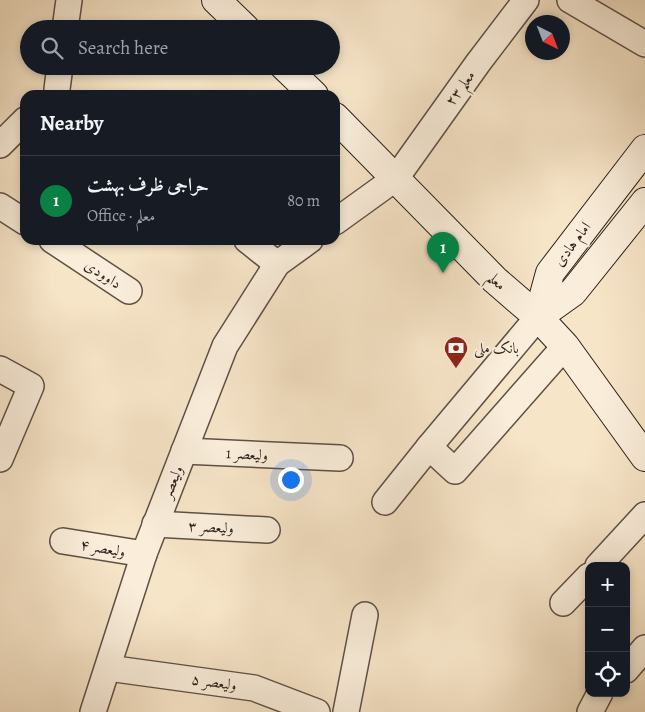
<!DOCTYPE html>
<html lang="en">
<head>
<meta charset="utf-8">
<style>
  body { margin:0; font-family:Alegreya,Amiri,serif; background:#242831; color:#f1f3f6 }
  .controls { position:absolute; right:15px; bottom:15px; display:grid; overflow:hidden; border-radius:10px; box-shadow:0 2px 8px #0003 }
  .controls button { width:45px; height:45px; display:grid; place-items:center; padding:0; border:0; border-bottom:1px solid #363941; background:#171b24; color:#f1f3f6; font:25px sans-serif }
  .compass { position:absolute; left:525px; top:15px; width:45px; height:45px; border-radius:50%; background:#171b24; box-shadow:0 2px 8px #0003; rotate:138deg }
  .you { position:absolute; left:290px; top:479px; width:18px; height:18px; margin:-12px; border:4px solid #fff; border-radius:50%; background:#1a73e8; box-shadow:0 0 0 8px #1a73e833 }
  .badge { display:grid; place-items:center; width:32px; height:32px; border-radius:50%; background:#0b8043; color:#fff; font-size:16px; font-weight:700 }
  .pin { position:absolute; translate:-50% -41px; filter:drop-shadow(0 1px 2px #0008) }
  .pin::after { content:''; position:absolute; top:26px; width:18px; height:15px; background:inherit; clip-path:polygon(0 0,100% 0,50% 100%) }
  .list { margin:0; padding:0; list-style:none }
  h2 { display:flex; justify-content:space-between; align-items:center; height:65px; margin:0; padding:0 20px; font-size:21px }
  h2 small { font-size:16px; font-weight:400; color:#9ea1a6 }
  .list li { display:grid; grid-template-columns:32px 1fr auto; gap:15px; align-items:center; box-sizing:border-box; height:90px; padding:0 20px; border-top:1px solid #363941 }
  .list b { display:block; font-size:19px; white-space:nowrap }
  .list p { margin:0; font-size:16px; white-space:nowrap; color:#9ea1a6 }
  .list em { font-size:16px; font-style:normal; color:#9ea1a6 }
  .icon { flex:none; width:28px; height:28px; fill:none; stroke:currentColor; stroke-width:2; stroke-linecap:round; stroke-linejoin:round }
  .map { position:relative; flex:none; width:645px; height:712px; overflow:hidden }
  .search { position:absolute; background:#171b24; box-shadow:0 2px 8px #0003; left:20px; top:20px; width:320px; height:55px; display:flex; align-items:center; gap:12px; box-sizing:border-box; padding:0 18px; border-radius:28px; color:#9ea1a6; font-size:19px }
  .panel { position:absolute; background:#171b24; box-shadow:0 2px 8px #0003; left:20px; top:90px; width:320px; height:155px; border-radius:15px }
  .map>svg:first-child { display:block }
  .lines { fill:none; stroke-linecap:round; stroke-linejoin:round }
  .street-casing { stroke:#5e5046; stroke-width:28 }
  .secondary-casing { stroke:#2b1f1a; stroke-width:30 }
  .street { stroke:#faeedb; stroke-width:25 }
  .secondary { stroke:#faeedb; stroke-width:28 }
  .labels { text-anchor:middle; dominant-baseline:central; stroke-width:4.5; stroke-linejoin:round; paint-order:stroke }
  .street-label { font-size:15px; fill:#2b1f1a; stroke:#faeedb }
  .poi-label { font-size:15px; fill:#2b1f1a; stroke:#faeedb; text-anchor:start }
</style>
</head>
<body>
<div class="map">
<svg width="645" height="712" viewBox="0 0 645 712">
  <rect width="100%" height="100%" fill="#f7e5c8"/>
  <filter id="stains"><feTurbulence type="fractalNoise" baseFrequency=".004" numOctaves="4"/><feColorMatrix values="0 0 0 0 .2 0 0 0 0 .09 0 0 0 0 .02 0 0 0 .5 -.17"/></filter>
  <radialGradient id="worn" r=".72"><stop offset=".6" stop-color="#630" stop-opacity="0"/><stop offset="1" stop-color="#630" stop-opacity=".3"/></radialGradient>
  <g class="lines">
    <!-- street casing -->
    <g class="street-casing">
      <g id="street">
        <path d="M570 0 645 44"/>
        <path d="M65 29 69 0"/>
        <path d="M57 89 60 66"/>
        <path d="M0 145 25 120"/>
        <path d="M0 206 25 222"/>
        <path d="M335 222 396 178 478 63 526 0"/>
        <path d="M52 240 129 291"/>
        <path d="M247 240 277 264"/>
        <path d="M0 369 31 386 0 459"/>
        <path d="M429 447 455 471 565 346"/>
        <path d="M184 451 340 458"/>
        <path d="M385 502 429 447 538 317"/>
        <path d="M155 524 267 530"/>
        <path d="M63 541 144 554"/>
        <path d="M598 566 645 515"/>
        <path d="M563 603 589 576"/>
        <path d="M108 668 254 688 317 712"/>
        <path d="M626 670 645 648"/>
        <path d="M93 712 144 554 225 346 277 264 310 240"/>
        <path d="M346 712 365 615"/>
        <path d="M590 712 600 693"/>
      </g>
    </g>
    <!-- secondary casing -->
    <g class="secondary-casing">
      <g id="secondary">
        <path d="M216 0 246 29"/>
        <path d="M284 66 314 95"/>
        <path d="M335 117 495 280 538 317 565 346 645 457"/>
        <path d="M538 317 550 273 645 149"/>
        <path d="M538 317 573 292 645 202"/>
      </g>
    </g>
    <!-- street -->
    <use href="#street" class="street"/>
    <!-- secondary -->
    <use href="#secondary" class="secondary"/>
  </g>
  <!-- icons -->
  <defs>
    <g id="bank-pin" transform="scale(1.25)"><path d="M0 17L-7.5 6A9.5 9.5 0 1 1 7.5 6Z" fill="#8f2418" stroke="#faeedb"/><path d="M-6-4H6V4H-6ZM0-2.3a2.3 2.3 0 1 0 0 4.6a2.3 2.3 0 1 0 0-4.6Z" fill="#fff"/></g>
  </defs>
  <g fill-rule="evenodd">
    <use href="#bank-pin" x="456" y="348"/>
  </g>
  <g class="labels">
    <!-- street labels -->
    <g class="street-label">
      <text transform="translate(460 88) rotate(-54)">معلم ۲۳</text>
      <text transform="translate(572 244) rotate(-53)">امام هادی</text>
      <text transform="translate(103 274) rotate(33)">داوودی</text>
      <text transform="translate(497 281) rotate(43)">معلم</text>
      <text transform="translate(247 454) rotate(3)">ولیعصر 1</text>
      <text transform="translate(172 482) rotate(-68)">ولیعصر</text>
      <text transform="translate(211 527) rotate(3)">ولیعصر ۳</text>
      <text transform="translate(103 548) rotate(10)">ولیعصر ۴</text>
      <text transform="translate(214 682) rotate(8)">ولیعصر ۵</text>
    </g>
    <!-- poi labels -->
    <g class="poi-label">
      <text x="474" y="348">بانک ملی</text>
    </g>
  </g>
  <rect width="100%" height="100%" filter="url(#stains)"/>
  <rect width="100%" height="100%" fill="url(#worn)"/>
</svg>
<div class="controls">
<button>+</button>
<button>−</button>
<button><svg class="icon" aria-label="locate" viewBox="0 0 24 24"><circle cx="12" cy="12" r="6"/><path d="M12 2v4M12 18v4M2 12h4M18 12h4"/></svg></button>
</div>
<svg class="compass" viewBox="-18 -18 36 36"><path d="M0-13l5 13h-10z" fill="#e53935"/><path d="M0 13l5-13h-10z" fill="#9ea1a6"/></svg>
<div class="you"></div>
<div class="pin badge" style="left:443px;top:273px">1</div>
<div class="search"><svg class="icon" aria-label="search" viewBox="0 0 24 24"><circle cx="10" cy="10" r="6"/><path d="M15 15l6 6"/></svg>Search here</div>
<section class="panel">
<h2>Nearby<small></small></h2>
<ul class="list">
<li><span class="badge">1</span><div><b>حراجی ظرف بهشت</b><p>Office · معلم</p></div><em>80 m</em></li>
</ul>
</section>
</div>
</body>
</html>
